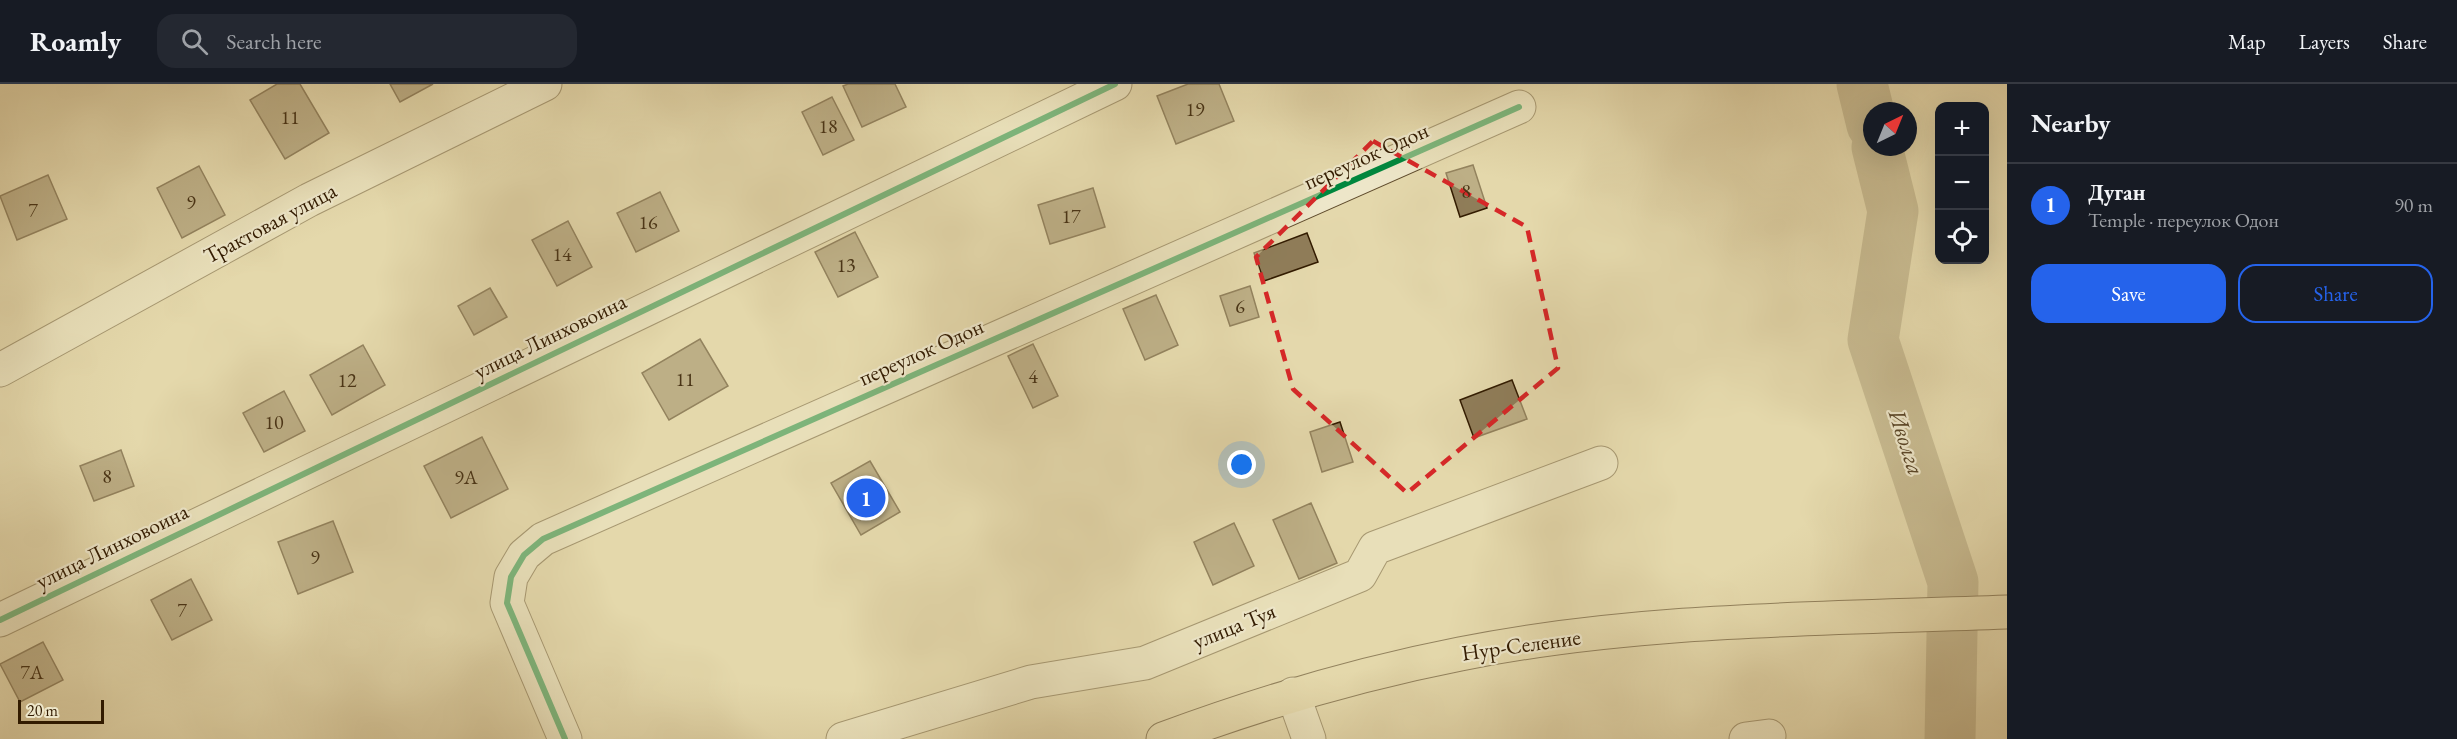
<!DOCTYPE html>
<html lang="en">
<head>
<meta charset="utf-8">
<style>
  body { margin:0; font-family:"EB Garamond",serif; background:#242831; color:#f1f3f6 }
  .controls { position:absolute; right:18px; top:18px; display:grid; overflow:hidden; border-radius:12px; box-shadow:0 6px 24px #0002 }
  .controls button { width:54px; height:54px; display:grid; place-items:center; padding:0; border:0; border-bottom:2px solid #363941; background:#171b24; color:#f1f3f6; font:30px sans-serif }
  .compass { position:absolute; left:1863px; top:18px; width:54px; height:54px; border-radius:50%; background:#171b24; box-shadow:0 6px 24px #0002; rotate:43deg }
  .scale { position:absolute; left:18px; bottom:15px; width:86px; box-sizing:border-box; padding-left:6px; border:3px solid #321b00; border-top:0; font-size:16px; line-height:21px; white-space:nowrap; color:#321b00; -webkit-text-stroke:4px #ede6c9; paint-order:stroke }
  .you { position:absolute; left:1242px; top:381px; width:21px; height:21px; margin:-15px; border:4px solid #fff; border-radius:50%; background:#1a73e8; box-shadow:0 0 0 9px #1a73e833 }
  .badge { display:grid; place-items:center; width:39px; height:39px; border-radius:50%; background:#2563eb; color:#fff; font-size:20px; font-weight:700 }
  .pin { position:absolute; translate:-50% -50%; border:3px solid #fff; box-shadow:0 2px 6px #0006 }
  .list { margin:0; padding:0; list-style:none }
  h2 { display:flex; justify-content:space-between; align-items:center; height:78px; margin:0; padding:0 24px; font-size:26px }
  h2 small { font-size:20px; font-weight:400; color:#9ea1a6 }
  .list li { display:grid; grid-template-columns:39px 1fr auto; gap:18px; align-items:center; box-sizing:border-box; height:84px; padding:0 24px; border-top:2px solid #363941 }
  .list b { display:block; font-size:22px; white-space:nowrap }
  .list p { margin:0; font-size:20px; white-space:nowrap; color:#9ea1a6 }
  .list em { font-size:20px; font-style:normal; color:#9ea1a6 }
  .actions { display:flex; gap:12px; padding:18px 24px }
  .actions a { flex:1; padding:14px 0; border:2px solid #2563eb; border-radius:18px; text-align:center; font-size:21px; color:#2563eb }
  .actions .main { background:#2563eb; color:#fff }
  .icon { flex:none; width:33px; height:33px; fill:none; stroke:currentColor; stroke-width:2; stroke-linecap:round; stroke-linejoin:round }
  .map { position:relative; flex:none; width:2007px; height:655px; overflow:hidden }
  header { display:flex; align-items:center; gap:36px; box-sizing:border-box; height:84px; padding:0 30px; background:#171b24; border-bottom:2px solid #363941 }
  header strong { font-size:28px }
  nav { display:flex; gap:33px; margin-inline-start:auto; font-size:21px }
  .search { width:420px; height:54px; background:#242831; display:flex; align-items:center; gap:15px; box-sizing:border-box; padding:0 21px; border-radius:18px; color:#9ea1a6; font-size:22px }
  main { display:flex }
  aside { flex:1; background:#171b24 }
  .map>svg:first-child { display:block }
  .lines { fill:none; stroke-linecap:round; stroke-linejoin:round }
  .river { stroke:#a79872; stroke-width:51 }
  .building { fill:#8f7d59; stroke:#321b00; stroke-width:1.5 }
  .minor-casing { stroke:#5e4a2b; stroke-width:35 }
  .highway-casing { stroke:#321b00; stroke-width:35 }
  .minor { stroke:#ede6c9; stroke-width:33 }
  .highway { stroke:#e4d8ac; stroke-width:33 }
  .cycleway-casing { stroke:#ede6c9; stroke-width:10 }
  .cycleway { stroke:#00873e; stroke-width:6 }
  .marked { fill:none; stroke:#d62828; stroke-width:4.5; stroke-dasharray:12 8; stroke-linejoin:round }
  .labels { text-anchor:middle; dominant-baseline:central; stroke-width:4.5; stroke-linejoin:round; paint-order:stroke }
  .number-label { font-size:20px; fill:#493416 }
  .street-label { font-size:22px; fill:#321b00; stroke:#ede6c9 }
  .water-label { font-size:24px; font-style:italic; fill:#5b4728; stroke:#ede6c9 }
</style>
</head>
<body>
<header>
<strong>Roamly</strong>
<div class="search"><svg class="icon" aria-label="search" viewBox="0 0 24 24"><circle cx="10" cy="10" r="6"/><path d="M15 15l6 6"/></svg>Search here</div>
<nav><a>Map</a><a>Layers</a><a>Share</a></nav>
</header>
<main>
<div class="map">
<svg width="2007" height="655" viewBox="0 0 2007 655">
  <rect width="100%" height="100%" fill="#e4d8ac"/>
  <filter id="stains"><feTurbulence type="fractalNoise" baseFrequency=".00333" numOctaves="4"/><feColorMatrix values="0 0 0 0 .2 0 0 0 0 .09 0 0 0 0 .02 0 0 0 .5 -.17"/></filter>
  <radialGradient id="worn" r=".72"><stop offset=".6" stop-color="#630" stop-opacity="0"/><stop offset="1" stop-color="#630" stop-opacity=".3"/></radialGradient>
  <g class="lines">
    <!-- river -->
    <g class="river">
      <path d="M1862 0 1872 41"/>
      <path d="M1877 63 1893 127 1873 256 1953 498 1950 655"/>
    </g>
  </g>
  <!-- building -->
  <g class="building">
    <path d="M277 0H300L329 49 285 75 250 16Z"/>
    <path d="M390 0H433L400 18Z"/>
    <path d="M848 0H895L906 23 862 43 843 2Z"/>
    <path d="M1188 0H1219L1234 37 1176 60 1157 12Z"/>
    <path d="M832 13 854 56 823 71 802 28Z"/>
    <path d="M1473 81 1487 124 1460 133 1446 89Z"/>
    <path d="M199 82 225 131 182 154 157 104Z"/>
    <path d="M48 91 67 135 17 156 0 112Z"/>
    <path d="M1093 104 1105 143 1050 160 1038 121Z"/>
    <path d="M660 108 679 147 636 168 617 129Z"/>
    <path d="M568 137 592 183 557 202 532 156Z"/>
    <path d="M855 148 878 193 838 213 815 168Z"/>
    <path d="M1307 149 1318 178 1264 197 1254 169Z"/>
    <path d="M1250 202 1259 233 1230 242 1220 212Z"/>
    <path d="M490 204 507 233 474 251 458 222Z"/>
    <path d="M1156 211 1178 261 1145 276 1123 225Z"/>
    <path d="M700 255 728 302 669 336 642 289Z"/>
    <path d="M1033 260 1058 312 1033 324 1008 272Z"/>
    <path d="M363 261 385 301 332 331 310 291Z"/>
    <path d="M1512 296 1527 335 1474 354 1460 316Z"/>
    <path d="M284 307 305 347 264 368 243 329Z"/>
    <path d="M1340 338 1353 378 1322 388 1310 348Z"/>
    <path d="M482 353 508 405 451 434 424 382Z"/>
    <path d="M121 366 134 402 94 417 80 382Z"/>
    <path d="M870 377 900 428 861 451 831 399Z"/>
    <path d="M1311 419 1337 479 1299 495 1273 436Z"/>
    <path d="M333 437 353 488 298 510 278 458Z"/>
    <path d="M1234 439 1254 482 1213 501 1194 458Z"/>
    <path d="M191 495 212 536 172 556 151 516Z"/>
    <path d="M43 558 63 596 20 618 0 580Z"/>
  </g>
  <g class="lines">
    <!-- minor casing -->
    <g class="minor-casing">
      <g id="minor">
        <path d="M0 286 309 116 545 0"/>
        <path d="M0 536 1115 0"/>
        <path d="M1293 610 1309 655"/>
        <path d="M565 655 507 519 511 493 524 471 543 455 1519 23"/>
        <path d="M843 655 1031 598 1145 579 1360 491 1375 464 1601 379"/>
        <path d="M1746 655 1769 652"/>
      </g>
    </g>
    <!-- highway casing -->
    <g class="highway-casing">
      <path id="highway" d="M1163 655C1260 619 1358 590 1460 570 1639 534 1825 535 2007 528"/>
    </g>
    <!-- minor -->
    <use href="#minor" class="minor"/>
    <!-- highway -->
    <use href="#highway" class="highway"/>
    <!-- cycleway casing -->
    <g class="cycleway-casing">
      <g id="cycleway">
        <path d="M0 536 1115 0"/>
        <path d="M565 655 507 519 511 493 524 471 543 455 1519 23"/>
      </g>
    </g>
    <!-- cycleway -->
    <use href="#cycleway" class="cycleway"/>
  </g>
  <!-- marked area -->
  <path d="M0 0H2007V655H0ZM1373 57 1527 143 1558 284 1407 409 1293 305 1256 173Z" fill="#e4d8ac" fill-opacity=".55" fill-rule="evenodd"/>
  <path class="marked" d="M1373 57 1527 143 1558 284 1407 409 1293 305 1256 173Z"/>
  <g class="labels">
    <!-- number labels -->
    <g class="number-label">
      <text x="1195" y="25">19</text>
      <text x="290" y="33">11</text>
      <text x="828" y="42">18</text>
      <text x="1466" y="107">8</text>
      <text x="191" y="118">9</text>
      <text x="33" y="126">7</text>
      <text x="1071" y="132">17</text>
      <text x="648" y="138">16</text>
      <text x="562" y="170">14</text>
      <text x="846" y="181">13</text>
      <text x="1240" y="222">6</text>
      <text x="1033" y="292">4</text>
      <text x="685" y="295">11</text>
      <text x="347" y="296">12</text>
      <text x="274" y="338">10</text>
      <text x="107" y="392">8</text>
      <text x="466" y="393">9А</text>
      <text x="315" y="473">9</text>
      <text x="182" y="526">7</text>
      <text x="32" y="588">7А</text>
    </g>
    <!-- street labels -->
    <g class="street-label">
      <text transform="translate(1366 72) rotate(-24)">переулок Одон</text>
      <text transform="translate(270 139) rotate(-28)">Трактовая улица</text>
      <text transform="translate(550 252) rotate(-26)">улица Линховоина</text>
      <text transform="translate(921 268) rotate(-24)">переулок Одон</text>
      <text transform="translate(112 462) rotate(-26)">улица Линховоина</text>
      <text transform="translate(1234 542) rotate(-22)">улица Туя</text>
      <text transform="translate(1521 561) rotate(-8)">Нур-Селение</text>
    </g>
    <!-- water labels -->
    <g class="water-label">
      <text transform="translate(1907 358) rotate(72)">Иволга</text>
    </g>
  </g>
  <rect width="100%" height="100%" filter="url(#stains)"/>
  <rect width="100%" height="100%" fill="url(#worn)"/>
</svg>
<div class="controls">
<button>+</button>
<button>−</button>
<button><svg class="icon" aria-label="locate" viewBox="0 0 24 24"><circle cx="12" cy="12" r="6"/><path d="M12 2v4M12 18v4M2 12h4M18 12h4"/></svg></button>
</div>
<svg class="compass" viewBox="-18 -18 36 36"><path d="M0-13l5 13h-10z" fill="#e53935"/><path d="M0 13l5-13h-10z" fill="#9ea1a6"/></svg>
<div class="scale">20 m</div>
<div class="you"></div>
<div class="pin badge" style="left:866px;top:414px">1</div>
</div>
<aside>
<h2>Nearby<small></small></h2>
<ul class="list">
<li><span class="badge">1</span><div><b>Дуган</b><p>Temple · переулок Одон</p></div><em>90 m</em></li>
</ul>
<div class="actions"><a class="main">Save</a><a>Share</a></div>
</aside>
</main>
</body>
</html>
